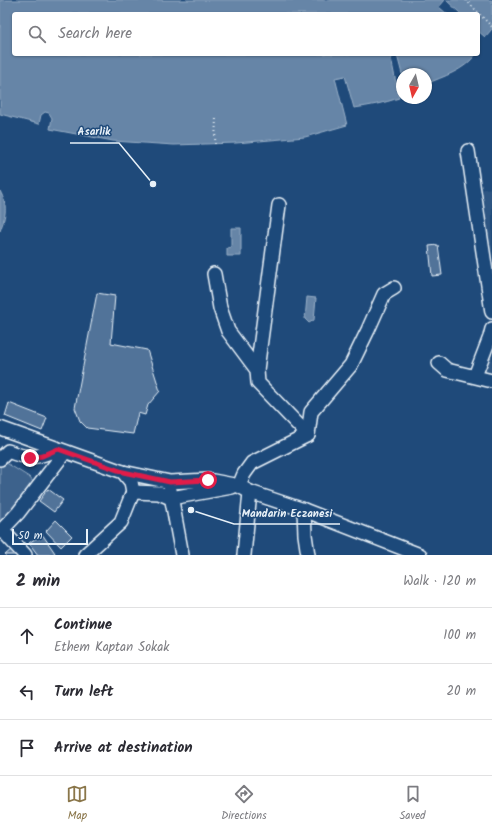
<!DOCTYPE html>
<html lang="en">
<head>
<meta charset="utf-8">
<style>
  body { margin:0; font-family:Kalam,sans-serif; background:#f7f7f7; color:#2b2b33 }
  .compass { position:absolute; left:396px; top:68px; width:36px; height:36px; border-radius:50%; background:#fff; box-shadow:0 1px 3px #0004; rotate:188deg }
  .scale { position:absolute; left:12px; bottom:10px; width:76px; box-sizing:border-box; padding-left:4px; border:2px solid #e8f1f8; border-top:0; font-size:11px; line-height:14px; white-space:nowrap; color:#e8f1f8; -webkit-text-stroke:3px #1f4a7a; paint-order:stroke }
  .stop { position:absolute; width:12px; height:12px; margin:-9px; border:3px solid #e11d48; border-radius:50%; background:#fff }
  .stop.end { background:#e11d48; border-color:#fff; box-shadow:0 1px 4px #0008 }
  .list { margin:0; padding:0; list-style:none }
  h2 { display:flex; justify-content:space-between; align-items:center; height:52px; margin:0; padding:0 16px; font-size:17px }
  h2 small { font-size:13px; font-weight:400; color:#7c7c81 }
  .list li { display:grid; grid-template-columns:26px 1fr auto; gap:12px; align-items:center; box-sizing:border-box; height:56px; padding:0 16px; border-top:1px solid #e1e1e2 }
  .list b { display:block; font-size:15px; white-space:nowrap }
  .list p { margin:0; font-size:13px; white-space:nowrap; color:#7c7c81 }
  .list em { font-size:13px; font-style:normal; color:#7c7c81 }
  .icon { flex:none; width:22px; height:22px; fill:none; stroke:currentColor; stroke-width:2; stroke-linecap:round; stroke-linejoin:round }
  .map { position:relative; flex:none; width:492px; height:555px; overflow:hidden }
  .search { position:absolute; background:#fff; box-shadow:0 1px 3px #0004; left:12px; right:12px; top:12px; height:44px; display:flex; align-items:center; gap:10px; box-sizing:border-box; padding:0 14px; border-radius:4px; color:#7c7c81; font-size:15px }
  .sheet { height:220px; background:#fff }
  nav { display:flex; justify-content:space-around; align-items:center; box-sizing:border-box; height:56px; border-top:1px solid #e1e1e2; background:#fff; font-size:11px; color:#7c7c81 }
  nav a { display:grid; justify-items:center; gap:2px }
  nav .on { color:#8a764a }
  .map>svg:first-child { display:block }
  .built { fill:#2e5683 }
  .green { fill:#3c628c; stroke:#92aac2 }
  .water { fill:#6685a7; stroke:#9ab0c7 }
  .building { fill:#517399; stroke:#e8f1f8 }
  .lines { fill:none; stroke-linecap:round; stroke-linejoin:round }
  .minor-casing { stroke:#e8f1f8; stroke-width:16 }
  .path { stroke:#e8f1f8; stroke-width:2; stroke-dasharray:1 3; stroke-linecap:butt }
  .minor { stroke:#1f4a7a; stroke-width:13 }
  .route { stroke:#e11d48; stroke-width:5 }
  .leader { fill:none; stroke:#e8f1f8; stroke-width:1.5 }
  .callout-dot { fill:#e8f1f8; stroke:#1f4a7a; stroke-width:1.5 }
  .callout-label { font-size:11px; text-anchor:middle; font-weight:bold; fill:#e8f1f8; stroke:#1f4a7a; stroke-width:3; stroke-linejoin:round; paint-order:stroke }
</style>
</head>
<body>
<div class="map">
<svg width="492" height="555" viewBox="0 0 492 555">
  <rect width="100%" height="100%" fill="#1f4a7a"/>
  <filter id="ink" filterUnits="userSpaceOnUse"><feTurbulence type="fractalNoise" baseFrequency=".025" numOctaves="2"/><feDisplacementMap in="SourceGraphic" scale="8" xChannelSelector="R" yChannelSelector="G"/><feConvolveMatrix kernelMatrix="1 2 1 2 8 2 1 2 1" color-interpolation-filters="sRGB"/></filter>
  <g filter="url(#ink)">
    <!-- built -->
    <g class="built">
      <path d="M492 188V284L479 190Z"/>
      <path d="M492 338V377L479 372Z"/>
    </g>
    <!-- green -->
    <path class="green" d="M0 459 29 477 36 485 0 527Z"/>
    <!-- water -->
    <g class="water">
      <path d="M0 0H445L439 7 447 14H14V54H476C464 71 444 76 426 84V74H402L397 55 391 58 399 98C384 103 369 106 354 108L345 76 335 78 347 125 305 137 236 143 174 145 113 141 50 129 52 118 49 113 45 112 41 115 39 124 0 114Z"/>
      <path d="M446 0H492V29L485 37 478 31V14H461Z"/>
      <path d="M0 191C8 206 6 215 0 231Z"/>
      <path d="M231 228H241V256H227V248L231 247Z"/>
      <path d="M307 297 316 298 314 320 309 323 305 319Z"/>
    </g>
    <!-- building -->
    <g class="building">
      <path d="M438 245 442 275 432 276 429 246Z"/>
      <path d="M97 293 115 296 111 343 147 350 160 391 148 405 145 415 138 413 133 434 87 428 80 421 75 408Z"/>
      <path d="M9 403 47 418 42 431 5 416Z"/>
      <path d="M48 489 63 500 54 512 39 501Z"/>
      <path d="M56 520 72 536 61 547 46 531Z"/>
      <path d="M42 534 55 553 52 555H38L29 543Z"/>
      <path d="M12 549 18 555H5Z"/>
    </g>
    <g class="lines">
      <!-- minor casing -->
      <g class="minor-casing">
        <g id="minor">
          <path d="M468 151 492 312"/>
          <path d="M214 274 220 308 228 331 257 370 258 383 308 435"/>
          <path d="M439 363 447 370 492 381"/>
          <path d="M257 370 279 205"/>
          <path d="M475 376 490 337 492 329"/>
          <path d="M0 428 123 472 131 482 133 492"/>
          <path d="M0 459 8 451C29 460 37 458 58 449"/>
          <path d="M123 472 170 482 208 480 239 486 250 492 304 510 420 555"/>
          <path d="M239 486 244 474 252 463 308 435 311 412 351 365 368 330 384 294 394 288"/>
          <path d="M170 490 182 555"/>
          <path d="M133 492 159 493 171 498 232 487"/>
          <path d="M304 510 305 535 308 555"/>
          <path d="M2 530 25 555"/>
          <path d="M0 532 18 513 65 452"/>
          <path d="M85 555 121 522 133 492"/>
          <path d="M244 555 250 492"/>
        </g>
      </g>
      <!-- path -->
      <g class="path">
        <path d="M466 0 492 27"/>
        <path d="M215 144 216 117"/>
      </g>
      <!-- minor -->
      <use href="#minor" class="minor"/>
    </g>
  </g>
  <g class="lines" filter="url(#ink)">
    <!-- route -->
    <path class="route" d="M30 458 42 456 58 449 123 472 170 482 208 480"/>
  </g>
  <!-- callouts -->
  <path class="leader" d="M153 184L119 143H70M191 510L234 524H340"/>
  <g class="callout-dot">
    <circle cx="153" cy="184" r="4"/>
    <circle cx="191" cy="510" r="4"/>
  </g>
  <g class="callout-label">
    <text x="94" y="135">Asarlik</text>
    <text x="287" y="517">Mandarin Eczanesi</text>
  </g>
</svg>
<svg class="compass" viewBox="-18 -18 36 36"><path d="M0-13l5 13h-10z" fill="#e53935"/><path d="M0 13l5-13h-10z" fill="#7c7c81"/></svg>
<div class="scale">50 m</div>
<div class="stop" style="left:208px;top:480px"></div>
<div class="stop end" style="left:30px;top:458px"></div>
<div class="search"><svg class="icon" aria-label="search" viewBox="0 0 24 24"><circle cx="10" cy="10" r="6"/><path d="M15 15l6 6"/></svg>Search here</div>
</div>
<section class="sheet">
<h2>2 min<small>Walk · 120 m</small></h2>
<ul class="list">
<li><svg class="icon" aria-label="ahead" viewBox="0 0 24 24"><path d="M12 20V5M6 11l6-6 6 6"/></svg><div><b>Continue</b><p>Ethem Kaptan Sokak</p></div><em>100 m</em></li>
<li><svg class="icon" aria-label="left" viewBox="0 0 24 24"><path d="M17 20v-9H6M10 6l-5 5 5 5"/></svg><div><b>Turn left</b></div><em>20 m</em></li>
<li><svg class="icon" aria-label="arrive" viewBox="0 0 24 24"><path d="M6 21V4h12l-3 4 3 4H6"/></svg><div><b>Arrive at destination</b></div></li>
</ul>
</section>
<nav>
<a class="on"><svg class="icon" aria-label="map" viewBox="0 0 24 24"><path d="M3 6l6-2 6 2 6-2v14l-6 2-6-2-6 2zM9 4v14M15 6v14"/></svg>Map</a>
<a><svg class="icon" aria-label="directions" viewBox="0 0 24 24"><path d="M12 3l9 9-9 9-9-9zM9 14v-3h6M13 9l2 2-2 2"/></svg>Directions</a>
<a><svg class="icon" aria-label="saved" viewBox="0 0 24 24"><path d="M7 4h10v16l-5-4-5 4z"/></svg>Saved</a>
</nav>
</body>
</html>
